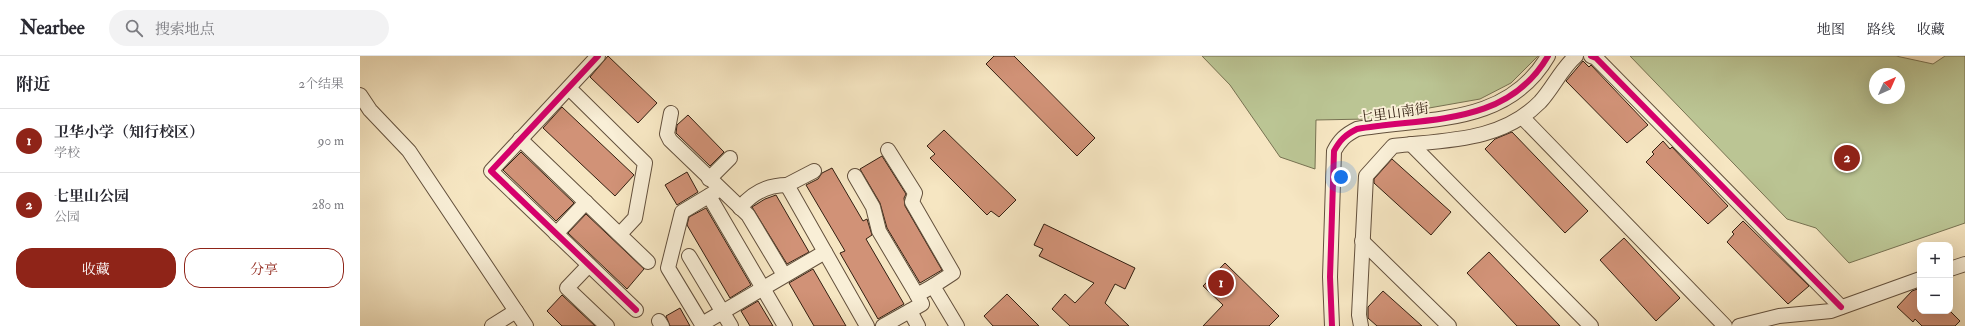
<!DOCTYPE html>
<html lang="zh">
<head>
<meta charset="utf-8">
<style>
  body { margin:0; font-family:"IM FELL Double Pica","Noto Serif SC",serif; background:#f2f2f3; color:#2b2b33 }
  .controls { position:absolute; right:12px; bottom:12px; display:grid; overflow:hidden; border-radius:8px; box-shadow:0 4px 16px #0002 }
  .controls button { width:36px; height:36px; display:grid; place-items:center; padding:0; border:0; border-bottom:1px solid #e1e1e2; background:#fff; color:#2b2b33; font:20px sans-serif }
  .compass { position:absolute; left:1509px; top:12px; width:36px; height:36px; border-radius:50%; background:#fff; box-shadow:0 4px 16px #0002; rotate:45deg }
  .you { position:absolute; left:981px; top:121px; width:14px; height:14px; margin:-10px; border:3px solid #fff; border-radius:50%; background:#1a73e8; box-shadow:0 0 0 6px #1a73e833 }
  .badge { display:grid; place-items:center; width:26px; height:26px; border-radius:50%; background:#8f2418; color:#fff; font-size:13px; font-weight:700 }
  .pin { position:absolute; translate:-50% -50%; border:2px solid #fff; box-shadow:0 1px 4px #0006 }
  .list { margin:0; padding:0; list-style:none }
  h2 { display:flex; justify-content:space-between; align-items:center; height:52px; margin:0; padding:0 16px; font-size:17px }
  h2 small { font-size:13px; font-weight:400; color:#7c7c81 }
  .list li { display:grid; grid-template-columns:26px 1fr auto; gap:12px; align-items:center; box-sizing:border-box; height:64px; padding:0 16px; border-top:1px solid #e1e1e2 }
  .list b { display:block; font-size:15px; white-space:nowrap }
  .list p { margin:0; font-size:13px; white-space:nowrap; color:#7c7c81 }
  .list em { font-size:13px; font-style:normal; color:#7c7c81 }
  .actions { display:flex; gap:8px; padding:12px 16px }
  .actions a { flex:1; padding:9px 0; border:1px solid #8f2418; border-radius:16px; text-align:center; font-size:14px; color:#8f2418 }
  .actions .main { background:#8f2418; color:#fff }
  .icon { flex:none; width:22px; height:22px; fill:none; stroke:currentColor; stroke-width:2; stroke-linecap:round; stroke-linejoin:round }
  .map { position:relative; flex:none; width:1605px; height:270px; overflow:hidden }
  header { display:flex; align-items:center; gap:24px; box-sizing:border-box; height:56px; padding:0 20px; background:#fff; border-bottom:1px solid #e1e1e2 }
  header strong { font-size:19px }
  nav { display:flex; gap:22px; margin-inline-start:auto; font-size:14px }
  .search { width:280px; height:36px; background:#f2f2f3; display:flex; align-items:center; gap:10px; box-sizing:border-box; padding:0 14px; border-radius:22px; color:#7c7c81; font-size:15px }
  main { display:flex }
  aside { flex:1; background:#fff }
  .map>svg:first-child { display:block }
  .green { fill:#bbc594; stroke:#777252; fill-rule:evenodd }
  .building { fill:#d19277; stroke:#331f11 }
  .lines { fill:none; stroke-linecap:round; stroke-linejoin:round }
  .minor-casing { stroke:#64513d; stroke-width:16 }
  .minor { stroke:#f9efd7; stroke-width:14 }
  .cycleway-casing { stroke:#f9efd7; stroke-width:8 }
  .cycleway { stroke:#d6006c; stroke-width:6 }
  .labels { text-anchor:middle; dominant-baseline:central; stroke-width:4; stroke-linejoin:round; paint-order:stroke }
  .street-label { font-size:14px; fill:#331f11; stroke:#f9efd7 }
</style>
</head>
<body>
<header>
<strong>Nearbee</strong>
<div class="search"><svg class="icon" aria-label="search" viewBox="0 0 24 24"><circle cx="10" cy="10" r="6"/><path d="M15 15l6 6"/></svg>搜索地点</div>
<nav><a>地图</a><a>路线</a><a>收藏</a></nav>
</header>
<main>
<aside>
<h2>附近<small>2个结果</small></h2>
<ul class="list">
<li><span class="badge">1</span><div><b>卫华小学（知行校区）</b><p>学校</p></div><em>90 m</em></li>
<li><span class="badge">2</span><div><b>七里山公园</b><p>公园</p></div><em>280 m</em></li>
</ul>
<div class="actions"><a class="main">收藏</a><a>分享</a></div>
</aside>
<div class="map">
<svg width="1605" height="270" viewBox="0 0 1605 270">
  <rect width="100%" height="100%" fill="#f6e6c2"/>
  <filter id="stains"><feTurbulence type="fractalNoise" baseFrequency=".005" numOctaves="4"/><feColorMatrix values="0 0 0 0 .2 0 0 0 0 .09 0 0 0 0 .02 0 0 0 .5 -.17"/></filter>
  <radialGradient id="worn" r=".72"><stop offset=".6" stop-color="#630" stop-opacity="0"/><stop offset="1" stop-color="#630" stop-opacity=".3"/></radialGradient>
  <!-- green -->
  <g class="green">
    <path d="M842 0H1178L1151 27 1120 43 1007 63 956 64 955 113 920 101 870 29Z"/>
    <path d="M1270 0H1536L1573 8 1585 0H1605V167L1489 207 1456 172 1427 163ZM1515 18H1539V42H1515Z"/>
  </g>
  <!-- building -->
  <g class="building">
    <path d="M248 0 297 47 278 67 230 21Z"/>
    <path d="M634 0H654L735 82 717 100 626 8Z"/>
    <path d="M1223 5 1229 11 1231 9 1288 69 1267 87 1206 25Z"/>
    <path d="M202 51 274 119 255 140 183 72Z"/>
    <path d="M328 59 364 96 350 110 316 77 317 69Z"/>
    <path d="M584 74 656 144 639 161 631 155 627 159 570 102 575 98 567 90Z"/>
    <path d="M1152 76 1228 155 1205 177 1125 93 1135 83Z"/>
    <path d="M1303 85 1310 93 1312 91 1368 150 1348 168 1286 106 1294 98 1292 96Z"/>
    <path d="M161 96 214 147 196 165 143 114Z"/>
    <path d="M522 100 546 138 544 142 545 150 582 214 560 227 527 172 520 147 500 113Z"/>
    <path d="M1032 103 1091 156 1071 179 1014 127V123Z"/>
    <path d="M472 112 503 165 507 163 512 179 506 183 544 248 518 263 480 197 485 195 446 129 458 123 462 117Z"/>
    <path d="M327 116 338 136 317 149 305 129Z"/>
    <path d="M416 139 449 196 427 208 392 151 405 143Z"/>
    <path d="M346 152 391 229 370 242 327 169 329 161Z"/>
    <path d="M226 158 284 213 267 233 208 177Z"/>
    <path d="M1383 165 1449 230 1428 248 1367 186 1374 178 1372 176Z"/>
    <path d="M684 168 775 212 765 233 755 228 745 247 769 270H710L692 253 705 238 715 247 734 227 679 200 683 193 674 189Z"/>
    <path d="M1264 182 1320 242 1296 265 1240 204Z"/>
    <path d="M1129 196 1200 270H1157L1107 217Z"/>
    <path d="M865 207 919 260 909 270H843L863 249 843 230Z"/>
    <path d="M453 213 486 270H454L429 227Z"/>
    <path d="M1560 232V255H1590L1600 265 1595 270H1562L1555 263 1553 266 1537 251 1552 235Z"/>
    <path d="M1023 235 1062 270H1017L1008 262V251Z"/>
    <path d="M647 238 679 270H633L624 260Z"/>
    <path d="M202 239 235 270H202L187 255Z"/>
    <path d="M398 245 413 270H390L381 255Z"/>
    <path d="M320 252 330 270H310L306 260Z"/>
  </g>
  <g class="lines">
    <!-- minor casing -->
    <g class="minor-casing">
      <g id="minor">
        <path d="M238 0 131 115 276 254"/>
        <path d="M1231 0 1236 2 1481 251"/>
        <path d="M209 32 285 107 275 162 260 178"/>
        <path d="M0 39 10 54 49 95 166 270"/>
        <path d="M311 57 307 78 310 84 388 159 424 219"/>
        <path d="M1163 62 1365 270"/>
        <path d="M160 83 288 206"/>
        <path d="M1051 88 1231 270"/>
        <path d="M528 94 555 137 552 146 593 217 573 230 597 270"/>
        <path d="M454 115 427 129 507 270"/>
        <path d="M495 120 513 151 519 175 557 239 573 230"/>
        <path d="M349 123 370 102"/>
        <path d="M349 140 425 270"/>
        <path d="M380 152C392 137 408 129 427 129"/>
        <path d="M196 178 226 146"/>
        <path d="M1002 185 1089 270"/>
        <path d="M329 200 371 270"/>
        <path d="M229 209 207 232 247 270"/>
        <path d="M1590 213 1605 208"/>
        <path d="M550 255 558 270"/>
        <path d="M299 265 302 270"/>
        <path d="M342 268 465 196"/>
        <path d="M132 270 156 255"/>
        <path d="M343 270 308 212 322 156 360 133"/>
        <path d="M523 270 562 248 557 239"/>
        <path d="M972 270 970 221 974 95C980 84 985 79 997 73 1066 61 1147 71 1188 0"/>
        <path d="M1001 270 999 259 1006 120 1033 90C1085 84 1141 86 1180 46 1193 32 1201 13 1216 0"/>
        <path d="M1379 270 1419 260 1471 255 1560 223"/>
      </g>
    </g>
    <!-- minor -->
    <use href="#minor" class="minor"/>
    <!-- cycleway casing -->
    <g class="cycleway-casing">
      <g id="cycleway">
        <path d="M238 0 131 115 276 254"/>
        <path d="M1231 0 1236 2 1481 251"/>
        <path d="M972 270 970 221 974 95C980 84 985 79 997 73 1066 61 1147 71 1188 0"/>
      </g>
    </g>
    <!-- cycleway -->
    <use href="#cycleway" class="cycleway"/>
  </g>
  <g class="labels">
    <!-- street labels -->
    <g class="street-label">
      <text transform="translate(1034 57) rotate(-8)">七里山南街</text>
    </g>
  </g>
  <rect width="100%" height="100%" filter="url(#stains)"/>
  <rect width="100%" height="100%" fill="url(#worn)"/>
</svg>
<div class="controls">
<button>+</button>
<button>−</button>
</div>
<svg class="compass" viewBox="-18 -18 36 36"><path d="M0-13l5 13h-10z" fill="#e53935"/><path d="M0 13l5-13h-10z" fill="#7c7c81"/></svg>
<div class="you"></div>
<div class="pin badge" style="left:861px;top:227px">1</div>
<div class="pin badge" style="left:1487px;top:102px">2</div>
</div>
</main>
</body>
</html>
